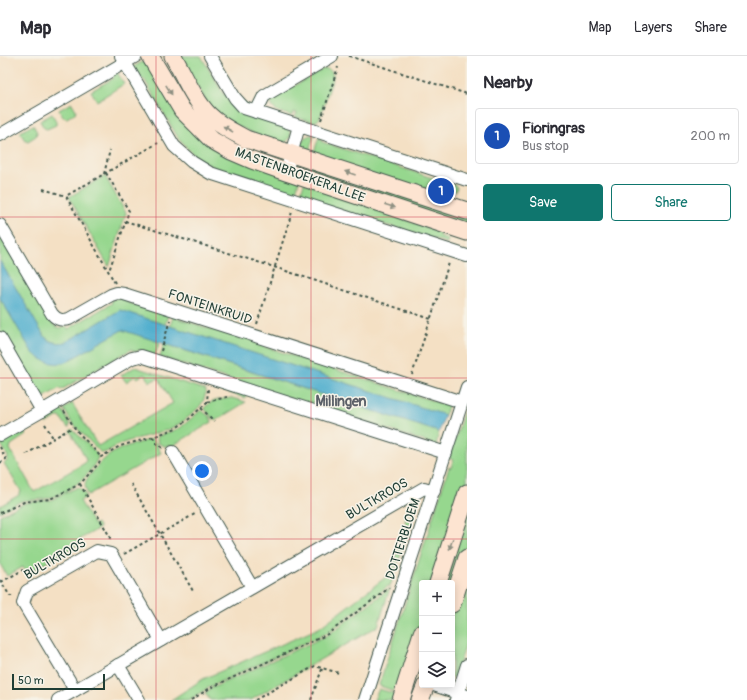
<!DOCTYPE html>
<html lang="en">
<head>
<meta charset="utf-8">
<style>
  body { margin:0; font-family:Pangolin,sans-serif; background:#f7f7f7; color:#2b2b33 }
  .controls { position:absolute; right:12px; bottom:12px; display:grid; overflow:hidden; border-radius:4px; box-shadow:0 2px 10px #0003 }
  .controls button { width:36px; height:36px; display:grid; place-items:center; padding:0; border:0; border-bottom:1px solid #e1e1e2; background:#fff; color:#2b2b33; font:20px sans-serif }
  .scale { position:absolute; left:12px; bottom:10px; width:93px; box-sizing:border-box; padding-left:4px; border:2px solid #1f3d34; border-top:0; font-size:11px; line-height:14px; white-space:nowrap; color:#1f3d34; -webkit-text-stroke:3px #f7f3e8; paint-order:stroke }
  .you { position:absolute; left:202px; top:415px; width:14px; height:14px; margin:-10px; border:3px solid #fff; border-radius:50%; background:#1a73e8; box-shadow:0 0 0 6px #1a73e833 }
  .badge { display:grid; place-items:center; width:26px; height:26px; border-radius:50%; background:#0f766e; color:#fff; font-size:13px; font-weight:700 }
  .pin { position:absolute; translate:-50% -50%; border:2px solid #fff; box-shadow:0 1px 4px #0006 }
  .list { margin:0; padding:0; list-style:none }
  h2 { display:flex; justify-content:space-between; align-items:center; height:52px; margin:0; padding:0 16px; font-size:17px }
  h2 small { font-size:13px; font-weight:400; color:#7c7c81 }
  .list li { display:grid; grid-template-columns:26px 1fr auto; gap:12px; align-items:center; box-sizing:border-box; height:56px; margin:0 8px 8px; padding:0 8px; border:1px solid #e1e1e2; border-radius:4px }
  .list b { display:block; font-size:15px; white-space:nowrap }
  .list p { margin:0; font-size:13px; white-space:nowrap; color:#7c7c81 }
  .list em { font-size:13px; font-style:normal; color:#7c7c81 }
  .actions { display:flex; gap:8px; padding:12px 16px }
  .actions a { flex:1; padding:9px 0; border:1px solid #0f766e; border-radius:4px; text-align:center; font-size:14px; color:#0f766e }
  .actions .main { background:#0f766e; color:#fff }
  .icon { flex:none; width:22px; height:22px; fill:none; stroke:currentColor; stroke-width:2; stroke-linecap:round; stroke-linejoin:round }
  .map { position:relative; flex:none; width:467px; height:644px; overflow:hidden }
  header { display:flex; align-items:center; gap:24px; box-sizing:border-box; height:56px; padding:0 20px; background:#fff; border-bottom:1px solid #e1e1e2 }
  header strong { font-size:19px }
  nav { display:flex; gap:22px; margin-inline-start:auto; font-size:14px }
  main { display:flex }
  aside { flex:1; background:#fff }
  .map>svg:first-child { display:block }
  .green { fill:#96d78e; stroke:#5a8a61 }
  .water { fill:#4faece; stroke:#377681 }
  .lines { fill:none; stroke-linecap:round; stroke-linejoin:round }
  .street-casing { stroke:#3f554a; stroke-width:14 }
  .secondary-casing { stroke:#3f554a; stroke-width:19 }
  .path { stroke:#3f554a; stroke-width:2; stroke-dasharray:3 3; stroke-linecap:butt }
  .street { stroke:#fff; stroke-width:12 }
  .secondary { stroke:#fde4d1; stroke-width:17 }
  .oneway { fill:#8e9082 }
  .grid { fill:none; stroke:#d1495b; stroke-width:1; stroke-opacity:0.55 }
  .labels { text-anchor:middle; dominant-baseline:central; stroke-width:3; stroke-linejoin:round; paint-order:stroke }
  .street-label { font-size:13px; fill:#1f3d34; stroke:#f7f3e8 }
  .neighbourhood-label { font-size:14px; font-weight:bold; fill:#5b6068; stroke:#f7f3e8 }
</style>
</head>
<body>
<header>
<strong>Map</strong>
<nav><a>Map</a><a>Layers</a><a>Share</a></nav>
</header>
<main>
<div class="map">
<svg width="467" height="644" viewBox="0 0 467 644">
  <rect width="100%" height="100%" fill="#f7f3e8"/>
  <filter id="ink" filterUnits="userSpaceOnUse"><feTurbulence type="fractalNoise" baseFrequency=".025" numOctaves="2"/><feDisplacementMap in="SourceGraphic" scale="8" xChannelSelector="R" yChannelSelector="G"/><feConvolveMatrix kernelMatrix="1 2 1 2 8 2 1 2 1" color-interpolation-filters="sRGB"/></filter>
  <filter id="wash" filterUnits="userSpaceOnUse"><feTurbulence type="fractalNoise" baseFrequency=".012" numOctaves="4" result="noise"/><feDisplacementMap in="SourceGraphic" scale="16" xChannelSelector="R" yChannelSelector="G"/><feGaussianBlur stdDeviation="0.9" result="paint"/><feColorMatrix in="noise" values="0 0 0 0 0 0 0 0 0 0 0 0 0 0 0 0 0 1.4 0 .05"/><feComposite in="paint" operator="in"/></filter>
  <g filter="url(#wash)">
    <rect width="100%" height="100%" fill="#f4e0c4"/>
    <!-- green -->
    <g class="green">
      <path d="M178 0H201L224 39 227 37 288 72 291 78C288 87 285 87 275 88L215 59Z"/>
      <path d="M142 6 151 10 186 66 299 125 294 142 217 113 197 102 187 92 177 80 144 23 140 24 133 11Z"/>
      <path d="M323 13C329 12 333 15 333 21L320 62 317 65 312 66 295 61 297 57 293 56 292 60C284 57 272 56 271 47L274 42Z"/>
      <path d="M117 16 124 28 97 45 91 35 114 22 112 19Z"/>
      <path d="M72 47 76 54 75 57 67 62 63 61 59 54Z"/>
      <path d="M52 58 56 65V69L47 73 44 72 40 65Z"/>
      <path d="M33 69 37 76 36 80 28 85 24 83 20 76Z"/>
      <path d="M310 79 314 80 307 101C302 94 298 89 304 82Z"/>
      <path d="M319 81 322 83V86L454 129 457 131 455 136 437 128 436 131 429 129 427 133 420 131 393 128 312 102Z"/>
      <path d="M310 108 467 159V172L307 118Z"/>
      <path d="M105 120 126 157 109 211 69 141Z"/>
      <path d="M304 127 440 176 439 180 448 183 447 187 299 143Z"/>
      <path d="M0 177 53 268C57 272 61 273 66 270L68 273 112 247 111 244 116 242 126 243V246L166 258 167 256H169L165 269 120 254 66 286C56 288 50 286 44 280L0 205Z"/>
      <path d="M0 242 32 296 48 306 59 308 66 306 122 274 160 286 155 299 140 294 134 296 132 293 61 334 60 332 41 343 0 274Z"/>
      <path d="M174 258 177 259 176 262 243 283 244 281 257 285 256 288 443 348 444 345 449 348 445 359 170 270Z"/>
      <path d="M164 288 439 376 436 389 160 301Z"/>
      <path d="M135 311 206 334C205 343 202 349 195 355 172 379 149 377 120 388 113 391 108 397 101 397L72 367 64 353 72 347 98 390 173 347 158 322 150 326 145 318 137 322 135 320 126 326 121 319Z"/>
      <path d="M202 324 246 338 245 342 201 328Z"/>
      <path d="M232 342 246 346 215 365 204 352C211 344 221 343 232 342Z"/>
      <path d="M60 354 63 355 70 369 68 372 60 361H57L46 368 44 363Z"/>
      <path d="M201 354 210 361 212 366 172 390H164L158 387 157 382 158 380 180 372Z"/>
      <path d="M464 355 467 356V427L435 527H422V567L400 637 380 630 379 629 449 411 451 412 453 404 449 402Z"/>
      <path d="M72 373 95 395 98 401C90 422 66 439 44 443 37 444 29 444 22 445 15 448 7 452 0 456V450L19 439 21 435 5 409 4 407 7 405 8 401 1 388 24 375 26 379 11 389 10 393 34 436 85 407 86 403 70 375Z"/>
      <path d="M151 383 155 386 161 397 88 439C82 426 86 424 94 414 112 392 125 391 151 383Z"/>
      <path d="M78 431 84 436 86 441 80 445 94 469 97 467 100 472 80 483 82 486 27 518 23 511 7 520 0 508V459L25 447 51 444Z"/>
      <path d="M467 449V491L452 538V527H447Z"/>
      <path d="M408 461H411L412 464 391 528 327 577 211 630 189 644H171L203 623 319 572 390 518 406 469 405 464Z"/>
      <path d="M467 512V584L457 616 460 617 458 623 453 621 452 622V559Z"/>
      <path d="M390 532 378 570 251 644H210L205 637 212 632 328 579Z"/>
      <path d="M379 633 399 639 397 644H374Z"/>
    </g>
    <!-- water -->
    <path class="water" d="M0 205 44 280C50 286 56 288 66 286L120 254 445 359 439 376 122 274 66 306C53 310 41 305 32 296L0 242Z"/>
  </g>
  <g filter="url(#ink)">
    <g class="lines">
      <!-- street casing -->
      <g class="street-casing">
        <g id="street">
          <path d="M121 0 174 90 192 106 210 117 467 200"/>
          <path d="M210 0 235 42 244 52 467 124"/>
          <path d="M256 56 264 40 332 0"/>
          <path d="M0 79 136 0"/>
          <path d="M286 116 299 70"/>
          <path d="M0 169 52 258C57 264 62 265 69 263L111 239 117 237 124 238 462 346"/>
          <path d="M0 282 42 355 132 302 141 300 446 397"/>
          <path d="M0 379 42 355"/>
          <path d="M173 396 252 531"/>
          <path d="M118 609 139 644"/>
          <path d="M434 629 467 640"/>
          <path d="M75 634 23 547 27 535 97 495 111 498 161 584"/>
          <path d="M58 644 424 432 434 435"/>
          <path d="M365 644 467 331"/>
          <path d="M456 644 467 609"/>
        </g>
      </g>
      <!-- secondary casing -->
      <g class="secondary-casing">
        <g id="secondary">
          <path d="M150 0 182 54 212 84 231 95 252 104 286 116 467 176"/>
          <path d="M173 0C184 19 194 44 209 59 220 70 233 76 246 83L467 155"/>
          <path d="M438 527 467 437"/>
          <path d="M452 548 467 502"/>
          <path d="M401 644 422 577"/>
          <path d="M420 644 426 629"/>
        </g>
      </g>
      <!-- path -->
      <g class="path">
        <path d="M349 0 467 38"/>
        <path d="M321 64 338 11"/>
        <path d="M106 117 129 155 109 215"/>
        <path d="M104 118 110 94"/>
        <path d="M43 133 66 140"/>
        <path d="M125 165 274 211 431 263"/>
        <path d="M115 227 66 140 158 87"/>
        <path d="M257 268 292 156"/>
        <path d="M161 295 170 264"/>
        <path d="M412 319 449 207"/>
        <path d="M207 346 227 341"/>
        <path d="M201 352 214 365"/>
        <path d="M64 355 76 374 101 401"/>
        <path d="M45 368 53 382"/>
        <path d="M153 381 157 388 163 392"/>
        <path d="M26 398 73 371"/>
        <path d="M0 407 6 403 0 391"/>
        <path d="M80 428 110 481 109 486"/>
        <path d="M131 428 193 535"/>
        <path d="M0 457 24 446 50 443 80 428 99 407 101 401 120 390 153 381 176 372 189 363 207 346 208 333"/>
        <path d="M124 498 195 458"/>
        <path d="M0 524 10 540H14"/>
        <path d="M1 526 23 514"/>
        <path d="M191 644 212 631 326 579 389 532"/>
        <path d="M255 644 315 610 339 617"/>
        <path d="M311 644 322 613"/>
      </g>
      <!-- street -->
      <use href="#street" class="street"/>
      <!-- secondary -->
      <use href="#secondary" class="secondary"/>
    </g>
    <!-- one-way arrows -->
    <defs><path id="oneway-solid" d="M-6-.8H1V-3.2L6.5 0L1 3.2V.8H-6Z"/></defs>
    <g class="oneway">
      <use href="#oneway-solid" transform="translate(169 34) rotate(58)"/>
      <use href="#oneway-solid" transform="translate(228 73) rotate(-149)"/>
      <use href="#oneway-solid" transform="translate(350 117) rotate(-161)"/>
      <use href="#oneway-solid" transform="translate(390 150) rotate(18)"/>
      <use href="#oneway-solid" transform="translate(451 488) rotate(108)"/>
    </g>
  </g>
  <!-- grid -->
  <path class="grid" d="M156 0V644M311 0V644M0 161H467M0 322H467M0 483H467"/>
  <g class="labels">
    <!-- street labels -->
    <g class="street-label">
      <text transform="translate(300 119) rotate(20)">MASTENBROEKERALLEE</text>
      <text transform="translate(210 251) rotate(18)">FONTEINKRUID</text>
      <text transform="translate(377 443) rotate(-30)">BULTKROOS</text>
      <text transform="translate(403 483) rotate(-72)">DOTTERBLOEM</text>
      <text transform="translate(55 503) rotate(-30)">BULTKROOS</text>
    </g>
    <!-- neighbourhood labels -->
    <g class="neighbourhood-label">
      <text x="341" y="345">Millingen</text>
    </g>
  </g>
</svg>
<div class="controls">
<button>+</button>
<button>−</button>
<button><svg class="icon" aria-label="layers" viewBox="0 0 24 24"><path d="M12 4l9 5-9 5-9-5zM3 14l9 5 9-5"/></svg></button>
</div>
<div class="scale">50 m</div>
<div class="you"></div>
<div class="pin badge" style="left:441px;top:135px;background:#1a4fb4">1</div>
</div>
<aside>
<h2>Nearby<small></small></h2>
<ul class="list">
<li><span class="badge" style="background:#1a4fb4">1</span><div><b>Fioringras</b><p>Bus stop</p></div><em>200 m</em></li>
</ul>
<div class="actions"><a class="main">Save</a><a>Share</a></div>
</aside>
</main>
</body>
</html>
